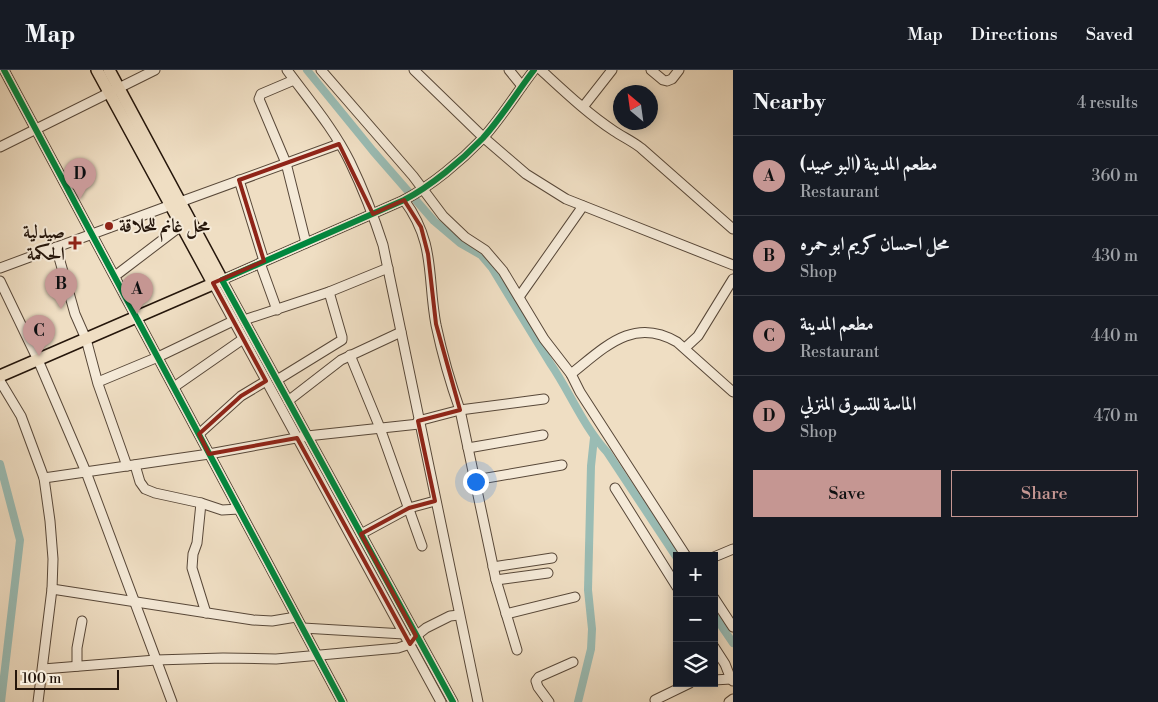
<!DOCTYPE html>
<html lang="en">
<head>
<meta charset="utf-8">
<style>
  body { margin:0; font-family:"Libre Bodoni",Amiri,serif; background:#242831; color:#f1f3f6 }
  .controls { position:absolute; right:15px; bottom:15px; display:grid; overflow:hidden; border-radius:0px; box-shadow:0 2px 12px #0003 }
  .controls button { width:45px; height:45px; display:grid; place-items:center; padding:0; border:0; border-bottom:1px solid #363941; background:#171b24; color:#f1f3f6; font:25px sans-serif }
  .compass { position:absolute; left:613px; top:15px; width:45px; height:45px; border-radius:50%; background:#171b24; box-shadow:0 2px 12px #0003; rotate:331deg }
  .scale { position:absolute; left:15px; bottom:12px; width:104px; box-sizing:border-box; padding-left:5px; border:2px solid #25160b; border-top:0; font-size:14px; line-height:18px; white-space:nowrap; color:#25160b; -webkit-text-stroke:4px #f5ead8; paint-order:stroke }
  .you { position:absolute; left:475px; top:411px; width:18px; height:18px; margin:-12px; border:4px solid #fff; border-radius:50%; background:#1a73e8; box-shadow:0 0 0 8px #1a73e833 }
  .badge { display:grid; place-items:center; width:32px; height:32px; border-radius:50%; background:#c59692; color:#111; font-size:16px; font-weight:700 }
  .pin { position:absolute; translate:-50% -41px; filter:drop-shadow(0 1px 2px #0008) }
  .pin::after { content:''; position:absolute; top:26px; width:18px; height:15px; background:inherit; clip-path:polygon(0 0,100% 0,50% 100%) }
  .list { margin:0; padding:0; list-style:none }
  h2 { display:flex; justify-content:space-between; align-items:center; height:65px; margin:0; padding:0 20px; font-size:21px }
  h2 small { font-size:16px; font-weight:400; color:#9ea1a6 }
  .list li { display:grid; grid-template-columns:32px 1fr auto; gap:15px; align-items:center; box-sizing:border-box; height:80px; padding:0 20px; border-top:1px solid #363941 }
  .list b { display:block; font-size:19px; white-space:nowrap }
  .list p { margin:0; font-size:16px; white-space:nowrap; color:#9ea1a6 }
  .list em { font-size:16px; font-style:normal; color:#9ea1a6 }
  .actions { display:flex; gap:10px; padding:15px 20px }
  .actions a { flex:1; padding:11px 0; border:1px solid #c59692; border-radius:0px; text-align:center; font-size:18px; color:#c59692 }
  .actions .main { background:#c59692; color:#111 }
  .icon { flex:none; width:28px; height:28px; fill:none; stroke:currentColor; stroke-width:2; stroke-linecap:round; stroke-linejoin:round }
  .map { position:relative; flex:none; width:733px; height:632px; overflow:hidden }
  header { display:flex; align-items:center; gap:30px; box-sizing:border-box; height:70px; padding:0 25px; background:#171b24; border-bottom:1px solid #363941 }
  header strong { font-size:24px }
  nav { display:flex; gap:28px; margin-inline-start:auto; font-size:18px }
  main { display:flex }
  aside { flex:1; background:#171b24 }
  .map>svg:first-child { display:block }
  .lines { fill:none; stroke-linecap:round; stroke-linejoin:round }
  .canal { stroke:#9abcb4; stroke-width:8 }
  .minor-casing { stroke:#584839; stroke-width:11 }
  .major-casing { stroke:#25160b; stroke-width:14 }
  .minor { stroke:#f5ead8; stroke-width:9 }
  .major { stroke:#efdec3; stroke-width:11 }
  .cycleway-casing { stroke:#f5ead8; stroke-width:9 }
  .cycleway { stroke:#00873e; stroke-width:6 }
  .marked { fill:none; stroke:#8f2418; stroke-width:4; stroke-linejoin:round }
  .poi-dot { fill:#8f2418; stroke:#f5ead8; stroke-width:2 }
  .labels { text-anchor:middle; dominant-baseline:central; stroke-width:4; stroke-linejoin:round; paint-order:stroke }
  .poi-label { font-size:19px; font-weight:bold; fill:#25160b; stroke:#f5ead8; text-anchor:start }
</style>
</head>
<body>
<header>
<strong>Map</strong>
<nav><a>Map</a><a>Directions</a><a>Saved</a></nav>
</header>
<main>
<div class="map">
<svg width="733" height="632" viewBox="0 0 733 632">
  <rect width="100%" height="100%" fill="#efdec3"/>
  <filter id="stains"><feTurbulence type="fractalNoise" baseFrequency=".004" numOctaves="4"/><feColorMatrix values="0 0 0 0 .2 0 0 0 0 .09 0 0 0 0 .02 0 0 0 .5 -.17"/></filter>
  <radialGradient id="worn" r=".72"><stop offset=".6" stop-color="#630" stop-opacity="0"/><stop offset="1" stop-color="#630" stop-opacity=".3"/></radialGradient>
  <g class="lines">
    <!-- canal -->
    <g class="canal">
      <path d="M307 0 373 81 434 151 460 173 481 185 492 198 550 293C570 322 583 356 607 382L677 488"/>
      <path d="M0 394 20 470 1 632"/>
      <path d="M714 545 733 573"/>
      <path d="M578 632 591 579 592 559 588 520 591 396 594 368"/>
    </g>
    <!-- minor casing -->
    <g class="minor-casing">
      <g id="minor">
        <path d="M4 0 342 632"/>
        <path d="M287 0C309 30 334 59 350 92 363 119 374 147 383 175L478 632"/>
        <path d="M321 0 413 106 443 146 465 167 485 180 503 201 544 269 571 304 580 322 686 486"/>
        <path d="M414 0 483 67 526 104 566 129 733 195"/>
        <path d="M509 0 522 16"/>
        <path d="M541 0C564 21 588 44 614 61 623 67 632 71 641 78L733 159"/>
        <path d="M651 0 663 10 667 11 672 9 679 0"/>
        <path d="M294 10 261 24 259 29 286 93 306 173"/>
        <path d="M583 37 612 0"/>
        <path d="M0 77 155 0"/>
        <path d="M239 110 264 191"/>
        <path d="M404 130C436 173 427 207 436 255 442 283 450 312 460 340L496 510 517 580"/>
        <path d="M180 132 339 74"/>
        <path d="M56 177 75 244 86 269 98 314 127 396"/>
        <path d="M260 193 277 240"/>
        <path d="M0 198 171 135"/>
        <path d="M115 206 182 155"/>
        <path d="M0 211 38 290 86 402 172 632"/>
        <path d="M213 213 441 632"/>
        <path d="M519 227 583 136"/>
        <path d="M244 250 329 222 388 198"/>
        <path d="M685 278 698 266 733 209"/>
        <path d="M350 285 380 358 422 476"/>
        <path d="M571 304C604 278 633 246 677 272L733 322"/>
        <path d="M277 310 342 270V267L329 222"/>
        <path d="M0 311 21 346 44 408 50 451 53 489 52 519 38 632"/>
        <path d="M98 312 158 287 233 251"/>
        <path d="M174 317 243 269"/>
        <path d="M288 331 341 290 401 262"/>
        <path d="M418 351 460 340 544 329"/>
        <path d="M199 364 241 326 266 311"/>
        <path d="M468 378 543 365"/>
        <path d="M135 395 140 412 145 419 155 423 201 433 222 440 239 439"/>
        <path d="M44 408 209 384 307 366 419 354"/>
        <path d="M475 410 562 395"/>
        <path d="M615 418 677 517"/>
        <path d="M201 433 197 473 193 484 192 498 206 543"/>
        <path d="M361 464 409 438 435 431"/>
        <path d="M714 487 733 479"/>
        <path d="M493 497 552 488"/>
        <path d="M496 510 548 503"/>
        <path d="M52 519 253 550 272 551 296 547"/>
        <path d="M714 528 733 557"/>
        <path d="M506 544 575 527"/>
        <path d="M303 558 404 564"/>
        <path d="M714 577 725 594 731 609 733 611"/>
        <path d="M77 596V578L82 551"/>
        <path d="M43 599 156 590 223 588 276 589 398 578 410 574 416 566 426 558 450 546 459 545"/>
        <path d="M714 610 731 609"/>
        <path d="M655 630 690 613"/>
        <path d="M453 632 222 210 404 130C431 116 461 91 483 68 502 47 517 22 534 0"/>
        <path d="M549 632 538 617 536 611 539 607 573 592"/>
        <path d="M729 632 733 629"/>
      </g>
    </g>
    <!-- major casing -->
    <g class="major-casing">
      <g id="major">
        <path d="M97 0 213 213"/>
        <path d="M0 306 222 210 109 0"/>
      </g>
    </g>
    <!-- minor -->
    <use href="#minor" class="minor"/>
    <!-- major -->
    <use href="#major" class="major"/>
    <!-- cycleway casing -->
    <g class="cycleway-casing">
      <g id="cycleway">
        <path d="M4 0 342 632"/>
        <path d="M453 632 222 210 404 130C431 116 461 91 483 68 502 47 517 22 534 0"/>
      </g>
    </g>
    <!-- cycleway -->
    <use href="#cycleway" class="cycleway"/>
  </g>
  <!-- marked area -->
  <path class="marked" d="M339 74 373 144 404 130 421 157 428 184 436 254 460 340 418 351 435 431 409 438 361 464 416 566 410 574 297 368 209 384 199 364 241 326 266 311 213 213 264 191 239 110Z"/>
  <!-- markers -->
  <g class="poi-dot">
    <circle cx="109" cy="156" r="5"/>
    <path d="M72.5 165.5h5v5h5v5h-5v5h-5v-5h-5v-5h5z"/>
  </g>
  <g class="labels">
    <!-- poi labels -->
    <g class="poi-label">
      <text x="119" y="156">محل غانم للحلاقة</text>
      <text x="65" y="162" text-anchor="end">صيدلية<tspan x="65" dy="22">الحكمة</tspan></text>
    </g>
  </g>
  <rect width="100%" height="100%" filter="url(#stains)"/>
  <rect width="100%" height="100%" fill="url(#worn)"/>
</svg>
<div class="controls">
<button>+</button>
<button>−</button>
<button><svg class="icon" aria-label="layers" viewBox="0 0 24 24"><path d="M12 4l9 5-9 5-9-5zM3 14l9 5 9-5"/></svg></button>
</div>
<svg class="compass" viewBox="-18 -18 36 36"><path d="M0-13l5 13h-10z" fill="#e53935"/><path d="M0 13l5-13h-10z" fill="#9ea1a6"/></svg>
<div class="scale">100 m</div>
<div class="you"></div>
<div class="pin badge" style="left:137px;top:244px">A</div>
<div class="pin badge" style="left:61px;top:239px">B</div>
<div class="pin badge" style="left:39px;top:286px">C</div>
<div class="pin badge" style="left:80px;top:129px">D</div>
</div>
<aside>
<h2>Nearby<small>4 results</small></h2>
<ul class="list">
<li><span class="badge">A</span><div><b>مطعم المدينة (البو عبيد)</b><p>Restaurant</p></div><em>360 m</em></li>
<li><span class="badge">B</span><div><b>محل احسان كريم ابو حمره</b><p>Shop</p></div><em>430 m</em></li>
<li><span class="badge">C</span><div><b>مطعم المدينة</b><p>Restaurant</p></div><em>440 m</em></li>
<li><span class="badge">D</span><div><b>الماسة للتسوق المنزلي</b><p>Shop</p></div><em>470 m</em></li>
</ul>
<div class="actions"><a class="main">Save</a><a>Share</a></div>
</aside>
</main>
</body>
</html>
